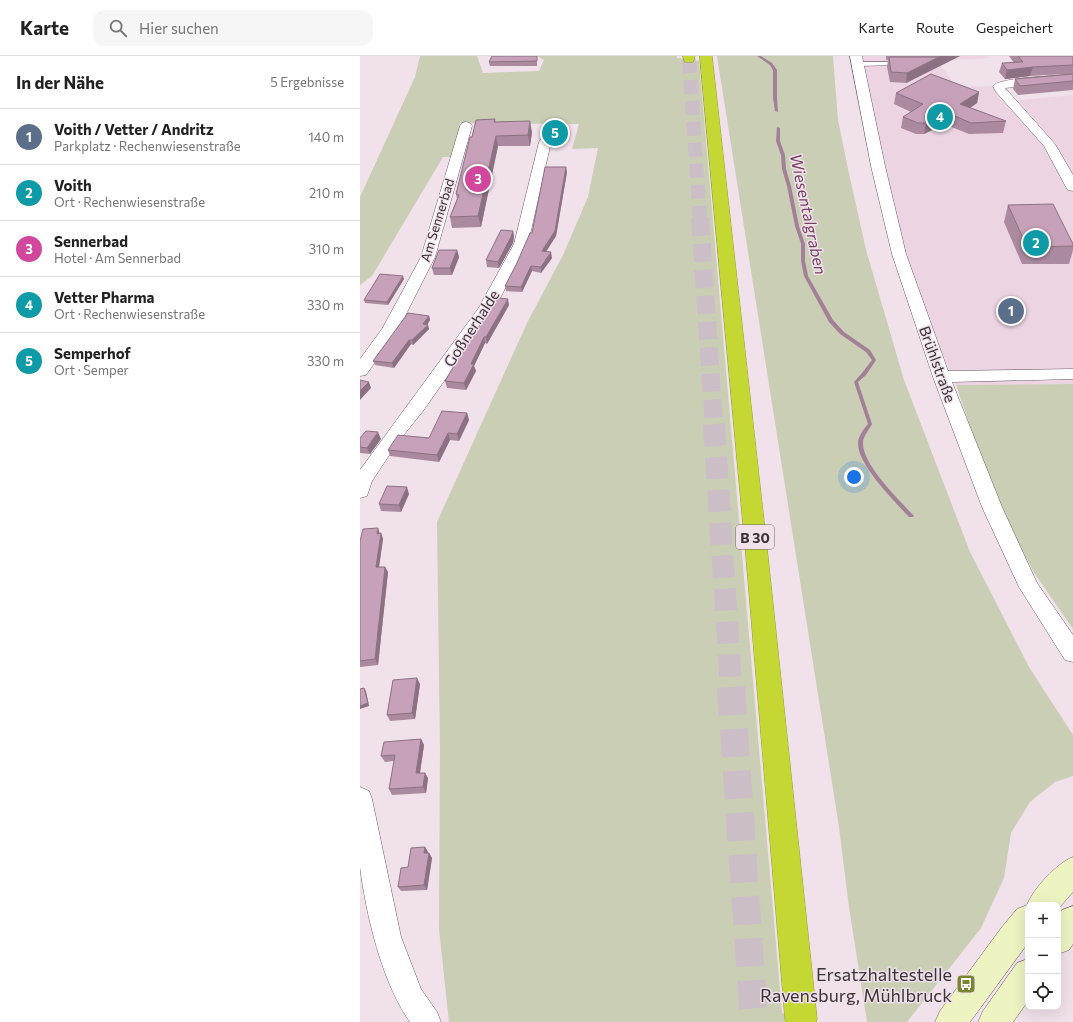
<!DOCTYPE html>
<html lang="de">
<head>
<meta charset="utf-8">
<style>
  body { margin:0; font-family:Commissioner,sans-serif; background:#f6f6f6; color:#222 }
  .controls { position:absolute; right:12px; bottom:12px; display:grid; overflow:hidden; border-radius:8px; box-shadow:0 4px 16px #0002 }
  .controls button { width:36px; height:36px; display:grid; place-items:center; padding:0; border:0; border-bottom:1px solid #e0e0e0; background:#fff; color:#222; font:20px sans-serif }
  .you { position:absolute; left:494px; top:421px; width:14px; height:14px; margin:-10px; border:3px solid #fff; border-radius:50%; background:#1a73e8; box-shadow:0 0 0 6px #1a73e833 }
  .badge { display:grid; place-items:center; width:26px; height:26px; border-radius:50%; background:#0b8043; color:#fff; font-size:13px; font-weight:700 }
  .pin { position:absolute; translate:-50% -50%; border:2px solid #fff; box-shadow:0 1px 4px #0006 }
  .list { margin:0; padding:0; list-style:none }
  h2 { display:flex; justify-content:space-between; align-items:center; height:52px; margin:0; padding:0 16px; font-size:17px }
  h2 small { font-size:13px; font-weight:400; color:#767676 }
  .list li { display:grid; grid-template-columns:26px 1fr auto; gap:12px; align-items:center; box-sizing:border-box; height:56px; padding:0 16px; border-top:1px solid #e0e0e0 }
  .list b { display:block; font-size:15px; white-space:nowrap }
  .list p { margin:0; font-size:13px; white-space:nowrap; color:#767676 }
  .list em { font-size:13px; font-style:normal; color:#767676 }
  .icon { flex:none; width:22px; height:22px; fill:none; stroke:currentColor; stroke-width:2; stroke-linecap:round; stroke-linejoin:round }
  .map { position:relative; flex:none; width:713px; height:966px; overflow:hidden }
  header { display:flex; align-items:center; gap:24px; box-sizing:border-box; height:56px; padding:0 20px; background:#fff; border-bottom:1px solid #e0e0e0 }
  header strong { font-size:19px }
  nav { display:flex; gap:22px; margin-inline-start:auto; font-size:14px }
  .search { width:280px; height:36px; background:#f6f6f6; display:flex; align-items:center; gap:10px; box-sizing:border-box; padding:0 14px; border-radius:12px; color:#767676; font-size:15px }
  main { display:flex }
  aside { flex:1; background:#fff }
  .map>svg:first-child { display:block }
  .built { fill:#ecd4e3 }
  .green { fill:#c9ceb5 }
  .lines { fill:none; stroke-linecap:round; stroke-linejoin:round }
  .stream { fill:#a38097; fill-rule:evenodd }
  .highway-tunnel-far3 { stroke:#ccbec7; stroke-width:14; stroke-dasharray:14 7; stroke-linecap:butt }
  .highway-tunnel-far2 { stroke:#ccbec7; stroke-width:18; stroke-dasharray:18 8; stroke-linecap:butt }
  .highway-tunnel-far1 { stroke:#ccbec7; stroke-width:22; stroke-dasharray:22 11; stroke-linecap:butt }
  .highway-tunnel { stroke:#ccbec7; stroke-width:28; stroke-dasharray:28 14; stroke-linecap:butt }
  .lane-casing { stroke:#6a5c65; stroke-width:1 }
  .street-casing { stroke:#6a5c65; stroke-width:1 }
  .secondary-casing { stroke:#6a5c65; stroke-width:1 }
  .highway-casing { stroke:#949e35; stroke-width:1 }
  .lane { fill:#fff; fill-rule:evenodd }
  .street { fill:#fff; fill-rule:evenodd }
  .secondary { fill:#eef3c2; fill-rule:evenodd }
  .highway { fill:#c5d733; fill-rule:evenodd }
  .wall { fill:#ab8a9f }
  .shaded-wall { fill:#8b7182 }
  .building { fill:#c7a1b9; stroke:#8b7182 }
  .labels { text-anchor:middle; dominant-baseline:central; stroke-width:3; stroke-linejoin:round; paint-order:stroke }
  .far-street-label { font-size:13px; fill:#3a3438; stroke:#f1e1eb }
  .shield { fill:#f1e1eb; stroke:#71686e; stroke-width:1 }
  .shield-label { font-size:14px; font-weight:bold; fill:#3a3438 }
  .street-label { font-size:15px; fill:#3a3438; stroke:#f1e1eb }
  .water-label { font-size:16px; font-style:italic; fill:#754264; stroke:#f1e1eb }
  .near-poi-label { font-size:18px; fill:#3a3438; stroke:#f1e1eb; text-anchor:end }
</style>
</head>
<body>
<header>
<strong>Karte</strong>
<div class="search"><svg class="icon" aria-label="search" viewBox="0 0 24 24"><circle cx="10" cy="10" r="6"/><path d="M15 15l6 6"/></svg>Hier suchen</div>
<nav><a>Karte</a><a>Route</a><a>Gespeichert</a></nav>
</header>
<main>
<aside>
<h2>In der Nähe<small>5 Ergebnisse</small></h2>
<ul class="list">
<li><span class="badge" style="background:#5c6f8a">1</span><div><b>Voith / Vetter / Andritz</b><p>Parkplatz · Rechenwiesenstraße</p></div><em>140 m</em></li>
<li><span class="badge" style="background:#0f9aa8">2</span><div><b>Voith</b><p>Ort · Rechenwiesenstraße</p></div><em>210 m</em></li>
<li><span class="badge" style="background:#d1479c">3</span><div><b>Sennerbad</b><p>Hotel · Am Sennerbad</p></div><em>310 m</em></li>
<li><span class="badge" style="background:#0f9aa8">4</span><div><b>Vetter Pharma</b><p>Ort · Rechenwiesenstraße</p></div><em>330 m</em></li>
<li><span class="badge" style="background:#0f9aa8">5</span><div><b>Semperhof</b><p>Ort · Semper</p></div><em>330 m</em></li>
</ul>
</aside>
<div class="map">
<svg width="713" height="966" viewBox="0 0 713 966">
  <rect width="100%" height="100%" fill="#f1e1eb"/>
  <!-- built -->
  <path class="built" d="M496 0H626L631 2 577 5 597 31 639 30 651 45 713 39V328L596 329 539 198Z"/>
  <!-- green -->
  <g class="green">
    <path d="M60 0H117L123 17 179 15 184 4 177 0H317V2L339 5 422 957 447 966H89L79 873 80 694 77 466 167 267 203 199 228 141 238 92 212 93 219 68 100 67 94 101H83L12 220 0 229V141L55 21Z"/>
    <path d="M357 0H473L478 64 488 113 506 194 544 324 610 496 669 611 713 679V720L695 726 670 746 651 777 644 822 621 872 547 966H507L489 851 479 771Z"/>
    <path d="M713 328V573L675 518 638 451 596 329Z"/>
  </g>
  <g class="lines">
    <!-- stream -->
    <g class="stream">
      <path d="M397 0H401L412 7 417 14V42L418 56 415 55 413 42V14L410 9Z"/>
      <path d="M417 71 420 72V85L425 99 426 113 431 130 439 170 445 188V205L448 220 473 264 484 276 510 294 516 304 506 319 498 326 512 368C509 374 503 380 503 387 502 408 539 444 553 459L554 460 553 461H549C535 446 497 408 498 387 498 380 504 373 508 368L494 326 502 317 512 304 506 296 480 278 469 266 444 220 441 205V188L435 170 427 130 422 113 421 99 416 85Z"/>
    </g>
    <!-- highway-tunnel-far3 -->
    <path class="highway-tunnel-far3" d="M329 3 340 163"/>
    <!-- highway-tunnel-far2 -->
    <path class="highway-tunnel-far2" d="M340 162 354 369"/>
    <!-- highway-tunnel-far1 -->
    <path class="highway-tunnel-far1" d="M354 368 371 632"/>
    <!-- highway-tunnel -->
    <path class="highway-tunnel" d="M371 631 394 966"/>
    <!-- lane casing -->
    <g class="lane-casing">
      <path id="lane" d="M541 6 543 7V9L497 10 494 8 497 6Z"/>
    </g>
    <!-- street casing -->
    <g class="street-casing">
      <g id="street">
        <path d="M490 0H502L525 110 546 198 588 315 713 313V323L592 326 642 451 677 527 713 579V606L705 604 659 531 622 451 573 321 532 198 511 110Z"/>
        <path d="M713 19V25L645 32 695 88 713 119V135L708 134 706 131 684 90 636 36 633 30C640 21 699 20 713 19Z"/>
        <path d="M106 66 110 67 112 70 75 201 38 274 6 319 0 320V303L22 273 61 201 100 70 102 67Z"/>
        <path d="M185 82 189 83 191 86 168 188 134 254 63 355 38 386 12 425 7 440 0 442V414L118 253 154 188 179 86 181 83Z"/>
        <path d="M0 731 9 735 12 743 41 881 61 933 77 956 81 966H50C22 927 6 858 0 811 0 786 0 756 0 731Z"/>
      </g>
    </g>
    <!-- secondary casing -->
    <g class="secondary-casing">
      <g id="secondary">
        <path d="M713 801V836L698 853V849H668V887L610 966H575L580 955 642 871 657 853 667 849C673 833 697 807 713 801Z"/>
        <path d="M713 850V888L709 894 698 898V860L702 854Z"/>
        <path d="M668 903V945L653 966H618L623 955 657 907Z"/>
      </g>
    </g>
    <!-- highway casing -->
    <g class="highway-casing">
      <g id="highway">
        <path d="M323 0H335L333 6H325Z"/>
        <path d="M340 0H352L408 501 457 963 456 966H426L425 963 386 501Z"/>
      </g>
    </g>
    <!-- lane -->
    <use href="#lane" class="lane"/>
    <!-- street -->
    <use href="#street" class="street"/>
    <!-- secondary -->
    <use href="#secondary" class="secondary"/>
    <!-- highway -->
    <use href="#highway" class="highway"/>
  </g>
  <!-- wall -->
  <g class="wall">
    <path d="M177 0V10H130L129 6Z"/>
    <path d="M526 0H600L546 27 530 26 527 11 528 4H526Z"/>
    <path d="M649 0H713V34L658 39 653 33 655 23 705 18 670 20 645 23 639 16 642 7H654Z"/>
    <path d="M619 36 617 47 610 52 646 65 643 77 609 78 584 68 564 78H556L541 72 543 61 551 56 534 48 536 37Z"/>
    <path d="M135 63 136 66 172 76 170 90H138L121 171 92 172 90 161 97 143 96 138 112 81Z"/>
    <path d="M207 116 196 180 186 196 192 202 181 217 172 215 162 236 146 235 145 230 156 209 172 177Z"/>
    <path d="M648 149 713 188V194L709 208H662L644 166Z"/>
    <path d="M153 175 154 181 153 187 139 212 127 211 126 204Z"/>
    <path d="M97 194 99 201 92 219H74L72 212Z"/>
    <path d="M44 223 28 249 5 247 4 244Z"/>
    <path d="M149 249 127 288 125 287 114 310 116 315 106 334 87 332 85 325Z"/>
    <path d="M69 260 70 264 67 269 69 273 53 289 51 288 34 312 15 309 13 305Z"/>
    <path d="M107 357 109 364 99 385 90 384 79 406 30 400 28 394 69 382Z"/>
    <path d="M0 382 21 383 10 398 0 397Z"/>
    <path d="M49 438 41 456 21 455 19 448Z"/>
    <path d="M20 477H21L23 483 19 511H25L28 516 18 609 0 611V485Z"/>
    <path d="M60 628 55 663 30 665 27 659Z"/>
    <path d="M61 683 64 689 60 717 68 722 66 737 32 739 29 733 34 705 25 706 21 700Z"/>
    <path d="M65 791 68 796V797H69L72 802 67 834 41 835 38 831 48 811Z"/>
  </g>
  <!-- shaded-wall -->
  <g class="shaded-wall">
    <path d="M581 0H600L546 27 547 17Z"/>
    <path d="M673 11 670 20 645 23 647 14Z"/>
    <path d="M619 36 617 47 598 60 600 48Z"/>
    <path d="M586 56 584 68 564 78 566 67Z"/>
    <path d="M170 65 172 76 170 90 168 79Z"/>
    <path d="M136 80 138 90 121 171 118 160Z"/>
    <path d="M206 111 207 116 196 180 183 200 182 195Z"/>
    <path d="M153 175 154 181 153 187 139 212 138 206Z"/>
    <path d="M97 194 99 201 92 219 90 212Z"/>
    <path d="M191 196 192 202 181 217V211Z"/>
    <path d="M171 210 172 215 162 236 161 231Z"/>
    <path d="M43 220 44 223 28 249 27 246Z"/>
    <path d="M148 243 149 249 127 288 126 281Z"/>
    <path d="M69 260 70 264 65 272 68 269 69 273 53 289 52 284Z"/>
    <path d="M124 281 125 287 114 310 116 315 106 334 104 327 111 308Z"/>
    <path d="M49 284 51 288 34 312 32 307Z"/>
    <path d="M9 326 11 332 0 344V335Z"/>
    <path d="M107 357 109 364 99 385 97 378Z"/>
    <path d="M18 376 21 383 10 398 7 392Z"/>
    <path d="M88 377 90 384 79 406 77 399Z"/>
    <path d="M47 431 49 438 41 456 39 449Z"/>
    <path d="M18 472 20 478H17Z"/>
    <path d="M21 477 23 483 18 517 16 511Z"/>
    <path d="M25 511 28 516 18 609 15 603Z"/>
    <path d="M57 622 60 628 55 663 52 657Z"/>
    <path d="M4 632 6 635 9 650 0 653V650Z"/>
    <path d="M61 683 64 689 59 723 56 717Z"/>
    <path d="M65 717 68 722 66 737 63 731Z"/>
    <path d="M65 791 68 796 67 802 64 797Z"/>
    <path d="M69 797 72 802 67 834 64 829Z"/>
  </g>
  <!-- building -->
  <g class="building">
    <path d="M132 0H177V5L129 6Z"/>
    <path d="M577 0H581L547 17 531 16 529 1H577Z"/>
    <path d="M658 0H713V9L673 11 647 14 642 7 663 6Z"/>
    <path d="M571 18 619 36 600 48 646 65 611 67 586 56 566 67H558L543 61 563 48 536 37Z"/>
    <path d="M713 18V25L660 30 655 23Z"/>
    <path d="M135 63 134 66 170 65 168 79 136 80 118 160 90 161 99 139 96 138 110 81H112L116 64Z"/>
    <path d="M185 111H206L195 175 182 195 191 196 181 211 171 210 161 231 145 230 156 209 170 177H172Z"/>
    <path d="M693 148 713 188V190L667 191 648 149Z"/>
    <path d="M141 174 153 175 151 181 138 206 126 204Z"/>
    <path d="M79 194H97L90 212H72Z"/>
    <path d="M20 218 43 220 27 246 4 244Z"/>
    <path d="M138 242 148 243 126 281H124L111 308H114L104 327 85 325 108 286Z"/>
    <path d="M48 257 69 260 63 268 68 269 52 284H49L32 307 13 305Z"/>
    <path d="M0 324 9 326 0 335Z"/>
    <path d="M82 355 107 357 97 378 88 377 77 399 28 394 38 379 69 382Z"/>
    <path d="M6 375 18 376 7 392 0 391V382Z"/>
    <path d="M27 430 47 431 39 449 19 448Z"/>
    <path d="M18 472 17 478 21 477 16 511H25L15 603 0 605V485L3 473Z"/>
    <path d="M57 622 52 657 27 659 33 624Z"/>
    <path d="M4 632 8 647 0 650V633Z"/>
    <path d="M61 683 56 717H65L63 731 29 733 35 699 21 700 24 686Z"/>
    <path d="M65 791 64 797H69L64 829 38 831 41 812 48 811 51 792Z"/>
  </g>
  <!-- icons -->
  <defs>
    <g id="bus-square" transform="scale(1)"><rect x="-9" y="-9" width="18" height="18" rx="4" fill="#7a8431" stroke="#f1e1eb"/><path d="M-5-6H5V4H4V6H2V4H-2V6H-4V4H-5ZM-3.5-4V0h7V-4ZM-3.5 1.2v1.5H-2V1.2ZM2 1.2v1.5H3.5V1.2Z" fill="#fff"/></g>
  </defs>
  <g fill-rule="evenodd">
    <use href="#bus-square" x="606" y="928"/>
  </g>
  <g class="labels">
    <!-- far-street labels -->
    <g class="far-street-label">
      <text transform="translate(77 164) rotate(-73)">Am Sennerbad</text>
    </g>
    <!-- shield labels -->
    <rect class="shield" x="376" y="469" width="38" height="24" rx="3"/>
    <g class="shield-label">
      <text x="395" y="481">B 30</text>
    </g>
    <!-- street labels -->
    <g class="street-label">
      <text transform="translate(111 272) rotate(-57)">Goßnerhalde</text>
      <text transform="translate(578 308) rotate(70)">Brühlstraße</text>
    </g>
    <!-- water labels -->
    <g class="water-label">
      <text transform="translate(449 158) rotate(78)">Wiesentalgraben</text>
    </g>
    <!-- near-poi labels -->
    <g class="near-poi-label">
      <text x="592" y="918">Ersatzhaltestelle<tspan x="592" dy="21">Ravensburg, Mühlbruck</tspan></text>
    </g>
  </g>
</svg>
<div class="controls">
<button>+</button>
<button>−</button>
<button><svg class="icon" aria-label="locate" viewBox="0 0 24 24"><circle cx="12" cy="12" r="6"/><path d="M12 2v4M12 18v4M2 12h4M18 12h4"/></svg></button>
</div>
<div class="you"></div>
<div class="pin badge" style="left:651px;top:255px;background:#5c6f8a">1</div>
<div class="pin badge" style="left:676px;top:187px;background:#0f9aa8">2</div>
<div class="pin badge" style="left:118px;top:123px;background:#d1479c">3</div>
<div class="pin badge" style="left:580px;top:61px;background:#0f9aa8">4</div>
<div class="pin badge" style="left:195px;top:77px;background:#0f9aa8">5</div>
</div>
</main>
</body>
</html>
